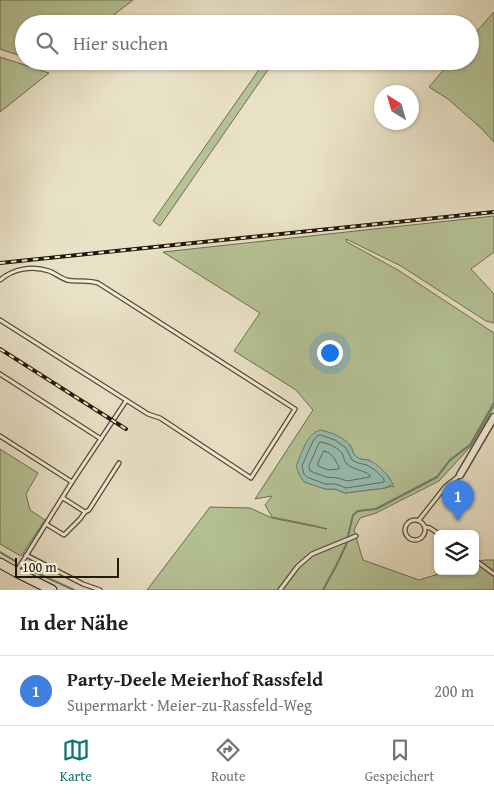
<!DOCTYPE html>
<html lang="de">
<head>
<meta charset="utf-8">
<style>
  body { margin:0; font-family:"Gentium Book Plus",serif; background:#f6f6f6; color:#202124 }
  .controls { position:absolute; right:15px; bottom:15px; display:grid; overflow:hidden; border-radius:8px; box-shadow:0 1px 4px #0004 }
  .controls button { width:45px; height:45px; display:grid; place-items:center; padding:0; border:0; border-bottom:1px solid #e0e0e0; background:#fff; color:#202124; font:25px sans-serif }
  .compass { position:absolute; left:374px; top:85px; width:45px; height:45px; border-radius:50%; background:#fff; box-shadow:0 1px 4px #0004; rotate:323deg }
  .scale { position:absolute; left:15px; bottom:12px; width:104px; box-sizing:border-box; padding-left:5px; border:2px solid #241809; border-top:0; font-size:14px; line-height:18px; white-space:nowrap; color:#241809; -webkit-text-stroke:4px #f1ecda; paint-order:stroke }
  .you { position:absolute; left:329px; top:352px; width:18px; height:18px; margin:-12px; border:4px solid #fff; border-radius:50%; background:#1a73e8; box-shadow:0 0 0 8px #1a73e833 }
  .badge { display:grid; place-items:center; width:32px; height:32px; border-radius:50%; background:#0f766e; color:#fff; font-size:16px; font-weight:700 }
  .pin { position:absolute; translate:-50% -41px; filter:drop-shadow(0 1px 2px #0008) }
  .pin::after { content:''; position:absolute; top:26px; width:18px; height:15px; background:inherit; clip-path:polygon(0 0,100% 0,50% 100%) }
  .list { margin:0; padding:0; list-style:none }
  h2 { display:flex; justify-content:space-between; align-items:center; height:65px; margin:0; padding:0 20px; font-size:21px }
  h2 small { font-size:16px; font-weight:400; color:#757577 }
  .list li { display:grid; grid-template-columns:32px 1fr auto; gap:15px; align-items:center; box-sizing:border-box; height:70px; padding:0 20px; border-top:1px solid #e0e0e0 }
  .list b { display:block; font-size:19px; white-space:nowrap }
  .list p { margin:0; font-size:16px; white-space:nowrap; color:#757577 }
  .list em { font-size:16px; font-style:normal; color:#757577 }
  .icon { flex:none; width:28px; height:28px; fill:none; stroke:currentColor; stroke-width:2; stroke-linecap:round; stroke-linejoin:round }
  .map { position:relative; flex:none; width:494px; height:590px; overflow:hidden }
  .search { position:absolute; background:#fff; box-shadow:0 1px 4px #0004; left:15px; right:15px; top:15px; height:55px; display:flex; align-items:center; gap:12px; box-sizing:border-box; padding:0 18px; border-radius:28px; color:#757577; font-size:19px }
  .sheet { height:135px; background:#fff }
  nav { display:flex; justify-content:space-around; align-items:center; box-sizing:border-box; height:70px; border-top:1px solid #e0e0e0; background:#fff; font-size:14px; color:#757577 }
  nav a { display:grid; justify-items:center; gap:2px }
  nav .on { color:#0f766e }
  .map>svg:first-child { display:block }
  .green { fill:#b5c396; stroke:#6c6e50; fill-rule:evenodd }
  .water { fill:#97beb2; stroke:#697c6e }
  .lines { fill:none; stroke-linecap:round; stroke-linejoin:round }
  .shore { stroke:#5e6b5e; stroke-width:1 }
  .stream { stroke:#697c6e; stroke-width:2 }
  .lane-casing { stroke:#554a38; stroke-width:5.5 }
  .street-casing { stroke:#554a38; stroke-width:9 }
  .secondary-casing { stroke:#241809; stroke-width:11 }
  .lane { stroke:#f1ecda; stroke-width:3 }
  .street { stroke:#f1ecda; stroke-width:6 }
  .secondary { stroke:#f1ecda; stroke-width:9 }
  .rail-casing { stroke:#241809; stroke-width:4 }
  .rail { stroke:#f1ecda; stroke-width:2; stroke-dasharray:5.5; stroke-linecap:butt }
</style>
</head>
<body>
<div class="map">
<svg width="494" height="590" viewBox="0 0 494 590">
  <rect width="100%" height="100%" fill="#e9e1c6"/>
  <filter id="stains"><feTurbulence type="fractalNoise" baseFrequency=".004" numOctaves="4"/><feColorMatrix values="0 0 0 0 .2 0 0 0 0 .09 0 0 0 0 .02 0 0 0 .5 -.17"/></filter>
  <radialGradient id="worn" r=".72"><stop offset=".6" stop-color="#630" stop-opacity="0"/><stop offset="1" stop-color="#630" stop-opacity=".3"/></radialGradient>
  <!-- green -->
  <g class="green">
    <path d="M0 0H133L102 24H24V57L0 49Z"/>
    <path d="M494 12V142L482 129 448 99 429 87 451 61H470V39Z"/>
    <path d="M0 57 49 73 0 112Z"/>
    <path d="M265 61H274L160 226 153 221Z"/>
    <path d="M494 216V252L471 269 494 294V323L486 321 401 266 346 239 347 242 398 270 494 333V407L471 446 439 481 376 513 360 518 354 530 363 560 419 580 448 571H475V563L484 560H494V590H147L210 507 250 508 272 518 327 529 316 526 272 517 265 505 272 496 255 499 313 410 296 390 234 351 260 313 163 252ZM350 445 355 456 360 459 369 460 389 477 394 487 392 486 385 488 345 493 335 489H325L304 481Z"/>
    <path d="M0 449 38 473 26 494 30 510 45 520 21 556 0 544Z"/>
  </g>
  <!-- water -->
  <path class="water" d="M321 430C331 433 345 437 351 447 353 450 353 455 357 457 360 460 364 459 368 460 379 464 388 475 393 484L385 488 345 493 335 489H325L304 482 300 476 296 466C302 454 306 433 321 430Z"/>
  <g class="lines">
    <!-- shore -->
    <g class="shore">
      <path d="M321 435 335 440 346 448 352 460 358 463 367 465 376 471 384 479V482L346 488 336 484H325L307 477 304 474 302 466 313 441 317 436Z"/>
      <path d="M320 442C328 443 337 447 342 453 344 457 344 461 347 464 354 470 363 470 370 475V477L347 481 338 478 326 477 310 471 309 466Z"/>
      <path d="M324 451C333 453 335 460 339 467V469L328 470 318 466V463Z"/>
    </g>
    <!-- stream -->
    <g class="stream">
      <path d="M0 552 15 561"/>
      <path d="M28 569 74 590"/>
      <path d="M323 590 336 566 346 545 353 515 358 511 376 509 437 477 450 460 470 445 494 403"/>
    </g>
    <!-- lane casing -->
    <g class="lane-casing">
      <g id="lane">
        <path d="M0 280C13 269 32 265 49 271 55 273 60 278 67 280 77 282 88 280 98 283L295 409 251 478 160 418 148 414 0 320"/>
        <path d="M0 374 101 439"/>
        <path d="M0 436 72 482"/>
        <path d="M85 512 89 510 119 463"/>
        <path d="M419 520 445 487 460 475"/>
        <circle cx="415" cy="530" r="10"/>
        <path d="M46 524 64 535 80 519 85 512 63 498"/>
        <path d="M425 527 430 528 439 534"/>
        <path d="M26 555 83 584 100 590"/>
        <path d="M475 560 494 574"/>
        <path d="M16 572 72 482 126 401"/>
        <path d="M280 590 298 566 312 554 356 536"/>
      </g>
    </g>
    <!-- street casing -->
    <g class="street-casing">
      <path id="street" d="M460 475 494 417"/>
    </g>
    <!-- secondary casing -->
    <g class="secondary-casing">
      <path id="secondary" d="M0 563 16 572 52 590"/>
    </g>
    <!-- lane -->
    <use href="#lane" class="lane"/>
    <!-- street -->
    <use href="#street" class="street"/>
    <!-- secondary -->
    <use href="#secondary" class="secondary"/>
    <!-- rail casing -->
    <g class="rail-casing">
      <g id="rail">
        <path d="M0 263 494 212"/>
        <path d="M0 349 126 429"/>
      </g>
    </g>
    <!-- rail -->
    <use href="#rail" class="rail"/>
  </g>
  <rect width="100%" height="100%" filter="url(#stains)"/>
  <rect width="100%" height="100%" fill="url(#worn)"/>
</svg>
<div class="controls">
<button><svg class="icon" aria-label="layers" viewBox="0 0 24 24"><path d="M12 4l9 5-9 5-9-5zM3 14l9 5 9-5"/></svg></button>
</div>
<svg class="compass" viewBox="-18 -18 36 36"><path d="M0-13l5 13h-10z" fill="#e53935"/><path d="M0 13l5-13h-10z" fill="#757577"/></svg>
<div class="scale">100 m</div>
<div class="you"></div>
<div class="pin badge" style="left:458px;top:521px;background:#3f7fe0">1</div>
<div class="search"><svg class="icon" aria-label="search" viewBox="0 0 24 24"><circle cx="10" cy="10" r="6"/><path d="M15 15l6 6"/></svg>Hier suchen</div>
</div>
<section class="sheet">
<h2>In der Nähe<small></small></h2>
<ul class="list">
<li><span class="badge" style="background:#3f7fe0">1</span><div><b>Party-Deele Meierhof Rassfeld</b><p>Supermarkt · Meier-zu-Rassfeld-Weg</p></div><em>200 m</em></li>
</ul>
</section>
<nav>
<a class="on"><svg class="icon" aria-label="map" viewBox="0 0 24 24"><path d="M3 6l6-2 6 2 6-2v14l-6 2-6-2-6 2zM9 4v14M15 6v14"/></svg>Karte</a>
<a><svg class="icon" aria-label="directions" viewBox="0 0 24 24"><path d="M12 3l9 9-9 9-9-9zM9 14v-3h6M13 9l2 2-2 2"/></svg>Route</a>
<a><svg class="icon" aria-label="saved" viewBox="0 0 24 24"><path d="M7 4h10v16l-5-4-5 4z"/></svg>Gespeichert</a>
</nav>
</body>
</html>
